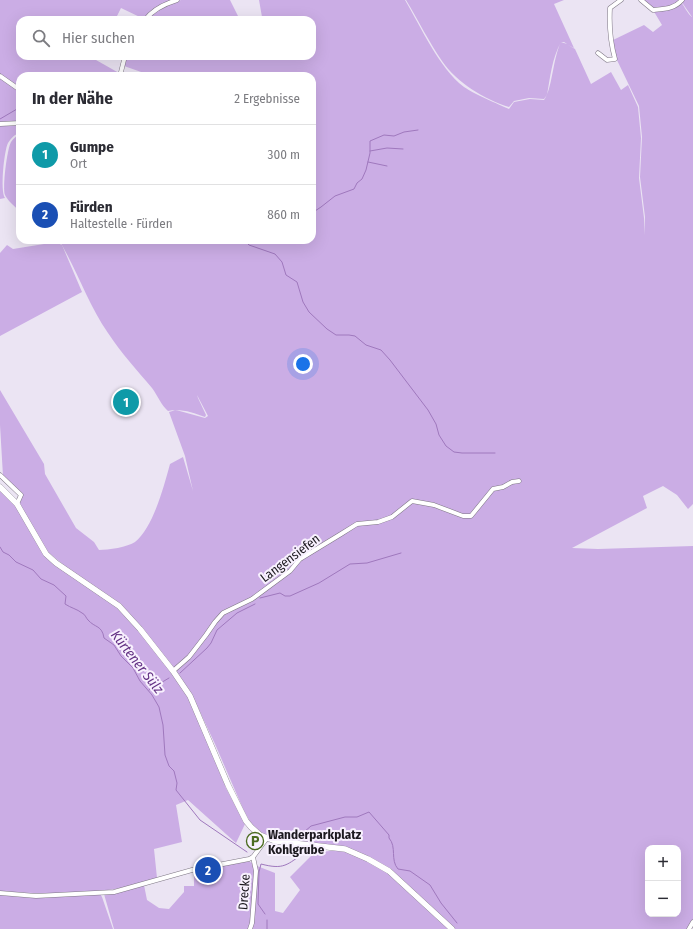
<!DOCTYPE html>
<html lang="de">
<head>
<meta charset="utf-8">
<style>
  body { margin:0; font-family:"Fira Sans Condensed",sans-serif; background:#f7f7f7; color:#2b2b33 }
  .controls { position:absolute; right:12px; bottom:12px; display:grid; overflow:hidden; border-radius:8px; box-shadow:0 4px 16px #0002 }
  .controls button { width:36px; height:36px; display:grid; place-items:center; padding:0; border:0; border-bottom:1px solid #e1e1e2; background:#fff; color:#2b2b33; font:20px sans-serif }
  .you { position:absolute; left:303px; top:364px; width:14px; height:14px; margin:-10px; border:3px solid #fff; border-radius:50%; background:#1a73e8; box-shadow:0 0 0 6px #1a73e833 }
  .badge { display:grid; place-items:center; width:26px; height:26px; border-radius:50%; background:#d93025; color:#fff; font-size:13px; font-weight:700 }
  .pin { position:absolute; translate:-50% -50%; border:2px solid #fff; box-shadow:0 1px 4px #0006 }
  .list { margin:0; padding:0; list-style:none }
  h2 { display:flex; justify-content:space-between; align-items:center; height:52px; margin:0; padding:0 16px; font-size:17px }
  h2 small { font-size:13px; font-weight:400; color:#7c7c81 }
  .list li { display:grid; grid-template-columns:26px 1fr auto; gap:12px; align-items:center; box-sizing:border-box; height:60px; padding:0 16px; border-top:1px solid #e1e1e2 }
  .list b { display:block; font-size:15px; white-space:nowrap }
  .list p { margin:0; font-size:13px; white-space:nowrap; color:#7c7c81 }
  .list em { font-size:13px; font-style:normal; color:#7c7c81 }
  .icon { flex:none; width:22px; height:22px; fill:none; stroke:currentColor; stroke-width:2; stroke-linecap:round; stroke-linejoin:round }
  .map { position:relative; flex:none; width:693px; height:929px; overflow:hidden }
  .search { position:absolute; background:#fff; box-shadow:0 4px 16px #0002; left:16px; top:16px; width:300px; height:44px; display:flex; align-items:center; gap:10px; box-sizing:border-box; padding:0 14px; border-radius:12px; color:#7c7c81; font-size:15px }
  .panel { position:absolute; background:#fff; box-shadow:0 4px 16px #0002; left:16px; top:72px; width:300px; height:172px; border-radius:12px }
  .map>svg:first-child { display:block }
  .green { fill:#cbade5; fill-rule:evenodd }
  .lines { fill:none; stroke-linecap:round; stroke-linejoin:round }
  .stream { stroke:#9f78bd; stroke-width:1 }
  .minor-casing { stroke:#7e7784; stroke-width:5 }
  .secondary-casing { stroke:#7e7784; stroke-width:6 }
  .minor { stroke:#fff; stroke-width:4 }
  .secondary { stroke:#fff; stroke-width:5.5 }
  .labels { text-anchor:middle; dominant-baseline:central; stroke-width:4; stroke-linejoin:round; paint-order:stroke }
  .street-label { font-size:13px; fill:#1c191f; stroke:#f8f1fe }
  .poi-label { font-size:13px; font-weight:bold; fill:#1c191f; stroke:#f8f1fe; text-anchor:start }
  .water-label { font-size:14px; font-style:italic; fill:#633184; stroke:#f8f1fe }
</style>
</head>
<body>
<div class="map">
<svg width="693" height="929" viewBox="0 0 693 929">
  <rect width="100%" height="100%" fill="#ebe4f3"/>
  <!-- green -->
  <g class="green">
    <path d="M0 0H173L144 19 121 8 115 20H20V56H98L96 60 119 73 118 76H20V89L0 75Z"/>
    <path d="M181 0H230L240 20H146C154 9 168 5 181 0Z"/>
    <path d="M259 0H405C421 27 439 68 464 87 474 94 498 104 509 109L514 102 530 99 544 100C552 91 553 57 561 42L567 44 564 42H561C552 58 550 78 547 95L544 99 529 98 514 101 509 107C484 99 457 83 442 61 429 42 418 20 406 0H564L554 4 574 48 568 45 575 49 591 84 611 72 621 90 628 85 638 107 641 138 639 178 644 218V235L645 217 640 177 642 137 639 106 616 58 611 41 644 25 653 32 662 25 653 10 671 9 681 2C685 7 687 13 692 17L681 1 683 0H693V504L688 509 677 495 663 486 643 496 647 508 572 548 598 549 693 546V920L687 929H251L257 866 275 873V911L283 913 300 890 290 877 314 853 345 849C320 846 280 844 259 831 252 827 248 818 244 811L215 744 192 695 174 671 190 658 223 612 188 656 173 669 155 644 121 604 66 567 48 552 18 504 21 496 3 476 0 425V390L44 464 45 474 76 528 94 542 99 550C108 550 128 547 135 542 153 528 164 486 170 464L183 457 193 491 185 456 169 412 176 410 205 418 208 416 197 395 198 398 206 415 205 417C193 413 181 408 168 411 161 405 158 396 152 388 137 370 121 353 108 333 88 304 77 270 59 240H312V76H143L144 73 124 66 126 56H312V20H255L262 17ZM648 848H678V914H648Z"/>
    <path d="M642 0H681L677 5 653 9Z"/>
    <path d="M0 77 20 91V123L0 122Z"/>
    <path d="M0 124H20V133C15 134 11 138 8 143 4 151 0 191 5 198L0 199Z"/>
    <path d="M20 134V211C15 207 8 201 5 195 2 189 7 149 11 142 13 139 16 136 20 134Z"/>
    <path d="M46 240H51L62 245 82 292 0 336V253L7 245 13 249 44 244Z"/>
    <path d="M0 488 17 504 45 555 118 607 140 630 189 697 226 788 245 824 236 843 188 800 176 805 182 842 154 849 157 878C143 882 129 887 115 889 77 895 38 894 0 891Z"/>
    <path d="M248 861 252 863 255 871 251 925 249 929H114L104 894 118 893 144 885 147 900 159 908 169 909 184 892V886H194V872Z"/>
    <path d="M100 894 102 897 113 929H0V895L36 898Z"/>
  </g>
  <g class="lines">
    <!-- stream -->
    <g class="stream">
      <path d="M0 119 17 109H20"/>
      <path d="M370 151 387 148 403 149"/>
      <path d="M368 162 387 166"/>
      <path d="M312 213 321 207 335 196 354 189 357 183 362 179 366 170 370 153V141L384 135 394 136 404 132 418 130"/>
      <path d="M244 240 249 245 275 254 282 262 286 275 297 282 303 302 309 312 327 329 336 335H349L355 336 366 345 381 350 390 360 428 410 436 424 439 435 446 446 454 452 462 453H495"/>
      <path d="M0 547 3 552 9 555 16 562 33 570 41 579 54 585 66 596 65 604C71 608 77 609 82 613 85 614 86 618 88 620 95 628 102 625 104 638L114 645 121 656 133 668 140 681 152 695 159 707 163 725 165 755 169 766 174 771 177 783 176 790 200 820 247 852"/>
      <path d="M260 598 280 593 285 596H290L319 583 350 564 367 563 401 553"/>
      <path d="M180 673 207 648 211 643 217 630 237 613 255 604"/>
      <path d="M149 690 169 678"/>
      <path d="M304 836V832L311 826 345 817H357L369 812 389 835V838C397 847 390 860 398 869L410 871 430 885 441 903 457 923"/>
      <path d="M265 914 258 904 259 872 261 864C284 870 287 865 305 852"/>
      <path d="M267 929V920"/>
    </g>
    <!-- minor casing -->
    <g class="minor-casing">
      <g id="minor">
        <path d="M641 0 653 10C665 9 674 9 682 0"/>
        <path d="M145 20C153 9 164 4 177 0"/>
        <path d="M598 53 607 60 615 59C610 41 609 26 610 8L621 0"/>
        <path d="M0 76 20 90"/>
        <path d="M120 76 125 56"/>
        <path d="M0 124 20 123"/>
        <path d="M0 475 21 495 17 504"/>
        <path d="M173 671 189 657 206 635 215 622 223 613 252 599 290 571 300 559 341 534 357 524 378 522 392 517 412 501 434 505 463 516H471L493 489 503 487 512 482 519 481"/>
        <path d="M0 893 36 896 114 892 192 870 249 859 253 857 267 838"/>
        <path d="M250 929 252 923 256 871 253 857"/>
        <path d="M689 929 693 922"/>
      </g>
    </g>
    <!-- secondary casing -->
    <g class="secondary-casing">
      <path id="secondary" d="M0 487 17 504 46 554 56 563 119 606 140 629 173 671 190 696 228 785 246 821 251 827 260 835 275 841 345 849 368 859 389 871 452 929"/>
    </g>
    <!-- minor -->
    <use href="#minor" class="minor"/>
    <!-- secondary -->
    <use href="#secondary" class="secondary"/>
  </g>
  <!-- icons -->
  <defs>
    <g id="parking-ring" transform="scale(0.9)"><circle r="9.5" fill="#f8f1fe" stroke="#4c6c21" stroke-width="1.5"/><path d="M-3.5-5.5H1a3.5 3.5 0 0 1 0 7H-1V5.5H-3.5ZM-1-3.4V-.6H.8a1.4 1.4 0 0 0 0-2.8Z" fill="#4c6c21"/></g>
  </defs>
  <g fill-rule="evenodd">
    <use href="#parking-ring" x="255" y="841"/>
  </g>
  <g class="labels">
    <!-- street labels -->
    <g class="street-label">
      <text transform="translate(290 558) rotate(-37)">Langensiefen</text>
      <text transform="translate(244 892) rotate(-86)">Drecke</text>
    </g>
    <!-- poi labels -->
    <g class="poi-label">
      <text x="268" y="834">Wanderparkplatz<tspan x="268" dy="15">Kohlgrube</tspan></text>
    </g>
    <!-- water labels -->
    <g class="water-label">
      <text transform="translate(137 662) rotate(52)">Kürtener Sülz</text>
    </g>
  </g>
</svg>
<div class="controls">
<button>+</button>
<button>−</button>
</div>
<div class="you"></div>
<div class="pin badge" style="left:126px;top:402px;background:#0f9aa8">1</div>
<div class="pin badge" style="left:208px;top:870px;background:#1a4fb4">2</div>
<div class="search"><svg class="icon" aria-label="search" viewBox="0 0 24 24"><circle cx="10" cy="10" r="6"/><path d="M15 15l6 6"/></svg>Hier suchen</div>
<section class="panel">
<h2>In der Nähe<small>2 Ergebnisse</small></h2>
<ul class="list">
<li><span class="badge" style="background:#0f9aa8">1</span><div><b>Gumpe</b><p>Ort</p></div><em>300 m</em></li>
<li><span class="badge" style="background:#1a4fb4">2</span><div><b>Fürden</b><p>Haltestelle · Fürden</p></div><em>860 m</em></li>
</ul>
</section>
</div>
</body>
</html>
